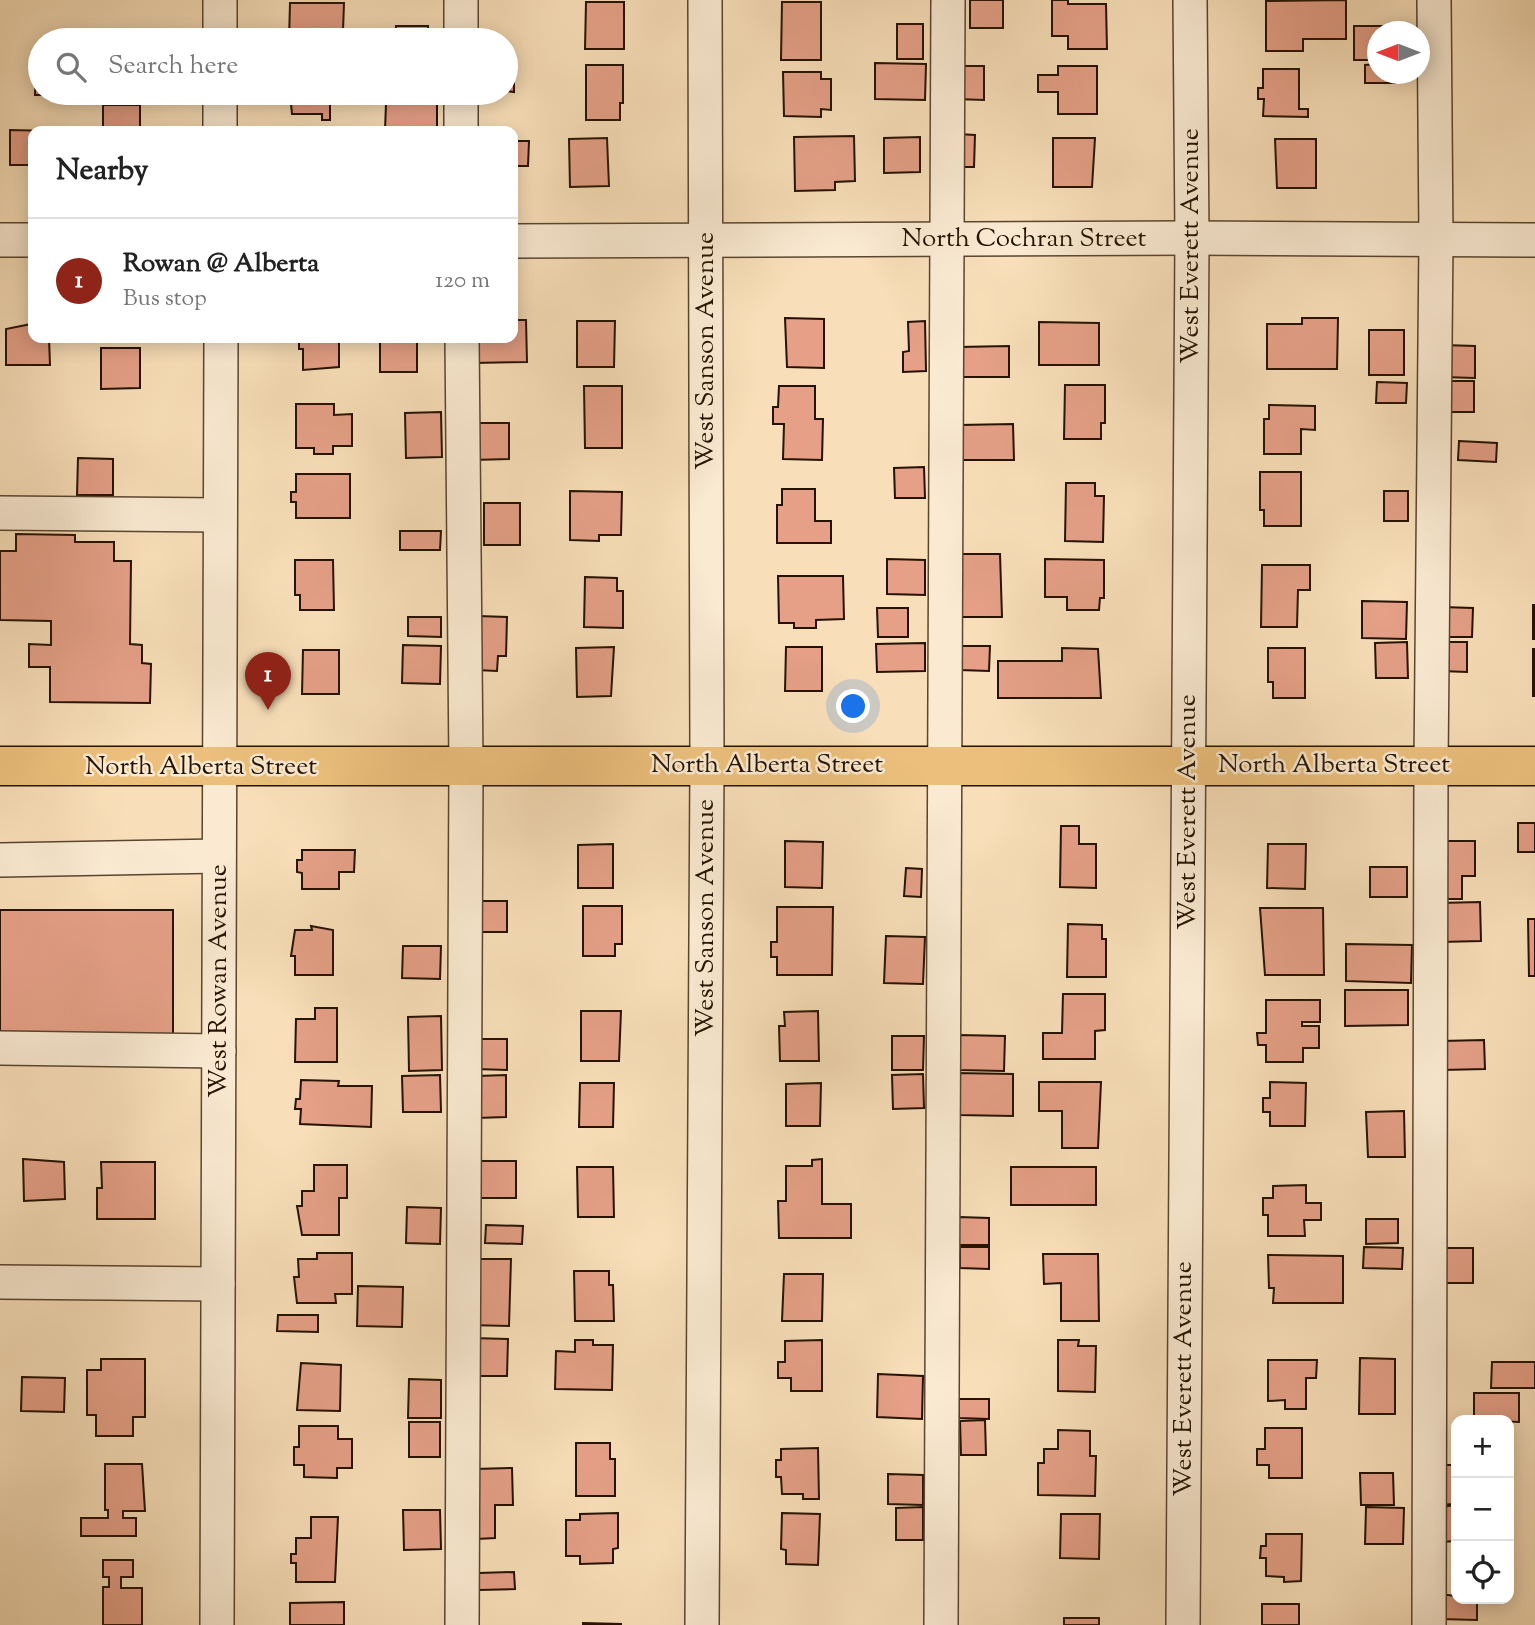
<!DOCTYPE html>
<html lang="en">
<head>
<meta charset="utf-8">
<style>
  body { margin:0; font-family:"Sorts Mill Goudy",serif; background:#f2f2f2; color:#222 }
  .controls { position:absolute; right:21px; bottom:21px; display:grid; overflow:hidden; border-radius:14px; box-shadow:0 4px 18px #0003 }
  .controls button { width:63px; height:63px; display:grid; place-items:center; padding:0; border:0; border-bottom:2px solid #e0e0e0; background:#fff; color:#222; font:35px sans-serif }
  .compass { position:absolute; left:1367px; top:21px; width:63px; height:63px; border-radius:50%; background:#fff; box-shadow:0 4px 18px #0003; rotate:270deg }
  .you { position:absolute; left:854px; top:707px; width:24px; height:24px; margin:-18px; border:5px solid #fff; border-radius:50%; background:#1a73e8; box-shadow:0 0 0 10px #1a73e833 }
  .badge { display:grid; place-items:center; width:46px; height:46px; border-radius:50%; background:#8f2418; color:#fff; font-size:23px; font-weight:700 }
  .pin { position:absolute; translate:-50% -58px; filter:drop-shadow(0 2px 4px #0008) }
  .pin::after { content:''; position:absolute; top:37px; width:24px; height:21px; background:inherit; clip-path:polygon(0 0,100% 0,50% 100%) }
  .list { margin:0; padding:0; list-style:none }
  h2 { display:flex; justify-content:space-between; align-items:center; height:91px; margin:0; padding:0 28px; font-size:30px }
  h2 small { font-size:23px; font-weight:400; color:#767676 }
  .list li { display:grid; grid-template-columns:46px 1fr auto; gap:21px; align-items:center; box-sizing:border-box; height:126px; padding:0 28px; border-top:2px solid #e0e0e0 }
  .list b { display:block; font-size:26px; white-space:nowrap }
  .list p { margin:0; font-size:23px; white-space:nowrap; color:#767676 }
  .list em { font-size:23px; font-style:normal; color:#767676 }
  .icon { flex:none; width:38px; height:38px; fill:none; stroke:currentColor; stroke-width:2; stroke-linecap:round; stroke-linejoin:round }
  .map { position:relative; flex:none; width:1535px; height:1625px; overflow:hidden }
  .search { position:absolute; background:#fff; box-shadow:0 4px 18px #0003; left:28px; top:28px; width:490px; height:77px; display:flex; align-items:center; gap:18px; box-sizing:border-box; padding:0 24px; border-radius:38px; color:#767676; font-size:26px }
  .panel { position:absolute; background:#fff; box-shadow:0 4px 18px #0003; left:28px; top:126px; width:490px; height:217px; border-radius:14px }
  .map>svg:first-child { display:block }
  .building { fill:#e5a087; stroke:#251201; stroke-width:2 }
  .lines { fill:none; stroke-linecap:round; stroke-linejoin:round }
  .minor-casing { stroke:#5a452f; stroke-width:36 }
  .major-casing { stroke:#251201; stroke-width:41 }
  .minor { stroke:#faead2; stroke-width:33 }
  .major { stroke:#ecc07c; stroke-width:38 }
  .labels { text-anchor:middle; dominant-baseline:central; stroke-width:5; stroke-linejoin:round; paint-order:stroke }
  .street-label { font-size:26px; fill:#251201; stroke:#faead2 }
</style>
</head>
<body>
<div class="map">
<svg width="1535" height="1625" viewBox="0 0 1535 1625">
  <rect width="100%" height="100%" fill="#f8dfb9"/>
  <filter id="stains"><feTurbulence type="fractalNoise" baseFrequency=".00286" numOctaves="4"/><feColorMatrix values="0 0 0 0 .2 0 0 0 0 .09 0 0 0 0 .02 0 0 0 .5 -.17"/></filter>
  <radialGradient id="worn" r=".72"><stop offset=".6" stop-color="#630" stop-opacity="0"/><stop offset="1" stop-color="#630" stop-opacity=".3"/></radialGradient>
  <!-- building -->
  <g class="building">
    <rect x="970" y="0" width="33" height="28"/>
    <path d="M1052 0H1068V4H1106L1107 49H1068V36H1052Z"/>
    <path d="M1346 0V39H1303V51H1266V1Z"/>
    <path d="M586 2H624V49H585Z"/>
    <path d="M782 2H821V60H781Z"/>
    <path d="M290 3H344L343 31H328V40H289Z"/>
    <rect x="897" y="24" width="26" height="35"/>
    <path d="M396 26H428V40H395Z"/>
    <path d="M1354 26H1396V32H1378V60H1354Z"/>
    <path d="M36 61H40V93H72V95H35Z"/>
    <path d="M875 63 926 64 925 100 875 99Z"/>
    <path d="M1378 64V74H1395V83H1365V65Z"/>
    <path d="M586 65H623V103H620V120H586Z"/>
    <path d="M956 66H984V100L956 99Z"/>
    <path d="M1058 66H1097V114H1058V92H1038V75H1058Z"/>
    <path d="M506 68H514V92L506 91Z"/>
    <path d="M1263 69H1299V109H1308V117L1263 116 1264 99H1258V88H1263Z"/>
    <path d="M783 72H821V79H831V110L821 109V117L784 116Z"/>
    <path d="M290 93H330V120H322V114H292Z"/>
    <path d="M395 93H437V131H385L386 103H394Z"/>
    <rect x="103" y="105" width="37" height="26"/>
    <path d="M10 130 52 131H33V165H10Z"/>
    <path d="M957 134 975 135 974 167H956Z"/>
    <path d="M854 136 855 181 835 182V190L795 191 794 137Z"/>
    <path d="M920 137V172L884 173V138Z"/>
    <path d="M607 138 609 186 570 187 569 139Z"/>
    <path d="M1053 138H1095L1092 187H1053Z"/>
    <path d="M1275 139H1316V188H1277Z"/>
    <path d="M513 141H529L528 166H513Z"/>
    <path d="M785 318 824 319V368L787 367Z"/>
    <path d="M1302 318H1338L1337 369H1267V324H1302Z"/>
    <path d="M513 320H526L527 362 473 363 472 338H513Z"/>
    <path d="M577 321H615L614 367H577Z"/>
    <path d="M925 321 926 371 903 372V352L909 351 908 322Z"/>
    <path d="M1039 322 1099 323V365H1039Z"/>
    <path d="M31 324 33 338H49L50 365H6V329Z"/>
    <rect x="1369" y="330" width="35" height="45"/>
    <path d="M303 338H339V367L303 370V349H299V339Z"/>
    <rect x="380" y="338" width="37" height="34"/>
    <path d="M1443 345 1475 346V378L1442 377Z"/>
    <path d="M1009 346V377H960L959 347Z"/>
    <path d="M101 348H140V388L101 389Z"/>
    <rect x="1442" y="381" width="32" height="31"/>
    <path d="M1377 382 1407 383 1406 403H1376Z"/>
    <path d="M1065 385H1105V423H1101V439H1064Z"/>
    <path d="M584 386H622V448H585Z"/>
    <path d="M779 386H815V419H823L822 460 783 459 784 424H773V407H778Z"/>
    <path d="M296 404H334V415L352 414V446H333V454H314V448H296Z"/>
    <path d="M1269 405 1315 406V430L1301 429V454H1264V419H1269Z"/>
    <path d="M441 412 442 457 406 458 405 413Z"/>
    <path d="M473 423H509V459L473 460Z"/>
    <path d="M1013 424 1014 460H959V425Z"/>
    <path d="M1459 441 1497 443 1496 462 1458 460Z"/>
    <path d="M78 458 113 459V495H77Z"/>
    <path d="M924 467 925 498H895L894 468Z"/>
    <path d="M1260 472H1301V526H1264V510H1260Z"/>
    <path d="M296 474H350V518H296V502H291V492H296Z"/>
    <path d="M1066 483H1095V496H1104L1103 542 1065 541Z"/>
    <path d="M782 489H815V521H831V543H777V505H782Z"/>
    <path d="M570 491 622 492 621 535H599V541L570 540Z"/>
    <rect x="1384" y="491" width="24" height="30"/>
    <rect x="484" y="503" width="36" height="42"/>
    <path d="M400 531H441L440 550H400Z"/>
    <path d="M16 534 75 535V542H114V561H131L130 644 142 645V663L151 664 150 703 50 702V667H29V644L51 645V621L0 620V551H16Z"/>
    <path d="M957 554H1000L1002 617H958Z"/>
    <path d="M887 559 925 560V595L887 594Z"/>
    <path d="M1045 559 1104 560V598H1100L1099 610H1067V597H1045Z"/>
    <path d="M295 560H333L334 610H300V595H295Z"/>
    <path d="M1262 565H1310V590H1298L1297 627H1261Z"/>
    <path d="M778 576H843L844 619 816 620V628H794V623H779Z"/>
    <path d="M585 577 617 578V591H623V628L584 627Z"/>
    <path d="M1362 601 1407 602 1406 639 1362 638Z"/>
    <rect x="1533" y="605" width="2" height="34"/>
    <path d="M1442 607 1473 608 1472 637H1442Z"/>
    <path d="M877 608H908V637H878Z"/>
    <path d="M478 616 507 617 506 656H498L497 671 476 670Z"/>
    <path d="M408 617H441V637L408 636Z"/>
    <path d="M1407 642 1408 678H1376L1375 643Z"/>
    <path d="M1441 642H1467V672L1441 671Z"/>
    <path d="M925 643V671L877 672 876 644Z"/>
    <path d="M403 645 441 646 440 684 402 683Z"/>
    <path d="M961 646H990L989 671 960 670Z"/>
    <path d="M614 647 611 696 577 697 576 648Z"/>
    <path d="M786 647H822V691H785Z"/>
    <path d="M1062 648 1098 649 1101 698H998V661H1062Z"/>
    <path d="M1268 648H1305V698H1273V682H1268Z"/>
    <rect x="1533" y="649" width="2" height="47"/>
    <path d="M303 650H339V694H302Z"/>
    <rect x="1518" y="823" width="17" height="29"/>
    <path d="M1061 826H1079V844H1096V888L1060 887Z"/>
    <path d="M785 841 823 842 822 888 785 887Z"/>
    <path d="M1441 841H1475V876H1462V899H1440Z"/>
    <path d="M613 844V888H578V845Z"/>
    <path d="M1268 844H1306L1305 889 1267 888Z"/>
    <path d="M302 850H355L354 872H339V889H302V873L297 872V860H302Z"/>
    <rect x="1370" y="867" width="37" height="30"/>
    <path d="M906 868 922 869 921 897 904 896Z"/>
    <rect x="476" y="901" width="31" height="31"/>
    <path d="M1480 902 1481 941 1440 942 1439 903Z"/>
    <path d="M583 906H622V944H615V956H583Z"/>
    <path d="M777 907H833L832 975H777V957H771V942H777Z"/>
    <path d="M1260 908H1323L1324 975H1265Z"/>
    <rect x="0" y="910" width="173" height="128"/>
    <path d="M1528 919H1535V976H1529Z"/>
    <path d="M1068 924 1102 925V939H1106V977H1067Z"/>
    <path d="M311 926 333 930V975H295V956H291L295 930H312Z"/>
    <path d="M886 936 925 937 923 984 884 983Z"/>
    <path d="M1346 944 1412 945 1411 983 1346 981Z"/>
    <path d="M403 946H441L440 979 402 978Z"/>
    <path d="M1345 990H1408V1025L1345 1026Z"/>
    <path d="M1063 994H1105V1030L1095 1031V1059H1043V1033H1062Z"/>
    <path d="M1266 1000H1320V1022H1302V1026H1319V1048H1303V1062H1266V1045H1258L1257 1033H1266Z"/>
    <path d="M315 1008H337V1062H295L296 1019H315Z"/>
    <path d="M581 1011H621L619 1061H581Z"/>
    <path d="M818 1011 819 1061H780L779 1026H785L784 1012Z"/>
    <path d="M441 1016 442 1070 409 1071 408 1017Z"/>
    <path d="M959 1035 1005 1036 1004 1071 958 1070Z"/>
    <path d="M892 1036H924L923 1070H892Z"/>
    <path d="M476 1039H507V1070L476 1069Z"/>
    <path d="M1484 1040 1485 1069 1442 1070 1441 1041Z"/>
    <path d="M957 1073 1013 1074V1116L957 1115Z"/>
    <path d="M923 1074 924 1108 893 1109 892 1075Z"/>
    <path d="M440 1075 441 1112H403L402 1076Z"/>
    <path d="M506 1075V1117L477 1118V1076Z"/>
    <path d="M301 1080 339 1081 338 1086H372L371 1127 300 1124 301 1109H295L296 1099H300Z"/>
    <path d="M1039 1082H1101L1098 1148H1062V1111H1039Z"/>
    <path d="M1270 1082 1306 1083 1305 1126H1270V1112H1263V1098H1270Z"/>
    <path d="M580 1083H614L613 1127H579Z"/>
    <path d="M821 1083 820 1126H786V1084Z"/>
    <path d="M1404 1111 1405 1157H1368L1366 1112Z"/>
    <path d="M23 1159 64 1162 65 1199 24 1201Z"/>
    <path d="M822 1159V1204H851V1238H779L778 1201H786V1166H812V1160Z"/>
    <rect x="471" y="1161" width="45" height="37"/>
    <path d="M101 1162H155V1219H97V1188H102Z"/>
    <path d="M314 1165H347V1198H339V1235H302L297 1206H302V1191H314Z"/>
    <path d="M577 1167H613L614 1217H578Z"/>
    <rect x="1011" y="1167" width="85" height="38"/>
    <path d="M1306 1185V1203H1321V1220H1304L1305 1236H1268V1215H1263V1198H1273V1186Z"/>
    <path d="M407 1207 441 1208 440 1244 406 1243Z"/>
    <path d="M959 1217 989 1218V1245H959Z"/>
    <path d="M1366 1219H1398V1243L1366 1244Z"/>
    <path d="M486 1225 523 1226 522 1244 485 1243Z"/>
    <path d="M960 1247H989V1269L960 1268Z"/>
    <path d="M1364 1247 1403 1248 1402 1269 1363 1268Z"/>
    <path d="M1442 1248H1473V1283H1443Z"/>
    <path d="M317 1253H352V1294H335L336 1303H297L294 1277H299L298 1259H317Z"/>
    <path d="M1043 1254H1098L1099 1321H1061V1283L1044 1284Z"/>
    <path d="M1268 1255 1343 1256V1303H1273L1274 1288H1269Z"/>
    <path d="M470 1259H511L509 1326 469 1325Z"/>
    <path d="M574 1271H609V1285H613L614 1321H575Z"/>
    <path d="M784 1274H823L822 1321H782Z"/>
    <path d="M358 1286 403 1287 402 1327 357 1326Z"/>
    <path d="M278 1315H318V1332L277 1331Z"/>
    <path d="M471 1338 508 1339 507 1376H471Z"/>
    <path d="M575 1340H593V1345H613L612 1390 555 1389 556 1351 575 1352Z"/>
    <path d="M822 1340V1391H791V1378H778V1362H785V1341Z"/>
    <path d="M1058 1340H1079L1078 1346H1096L1095 1392 1058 1391Z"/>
    <path d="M1360 1358 1395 1359V1414H1359Z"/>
    <path d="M101 1359H145V1417H133V1436H96V1415H87V1370H101Z"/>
    <path d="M1268 1360H1317L1316 1378H1306V1409H1285V1400L1268 1401Z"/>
    <path d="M1492 1362H1535V1388H1491Z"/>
    <path d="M301 1363 341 1365 340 1411 297 1410Z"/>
    <path d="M878 1374 923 1376 922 1419 877 1417Z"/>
    <path d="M22 1377 65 1378 64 1412 21 1411Z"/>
    <path d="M409 1379 441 1380V1418H408Z"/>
    <path d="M1474 1393H1519V1422L1474 1420Z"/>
    <path d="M959 1399H989V1419L959 1418Z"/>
    <path d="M985 1420 986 1455H961L960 1421Z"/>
    <rect x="409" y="1422" width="31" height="35"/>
    <path d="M299 1426H338V1439H352V1468H337V1478L304 1477V1465H294V1447H299Z"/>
    <path d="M1265 1428H1302V1478H1269V1465H1257V1449H1265Z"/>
    <path d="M1058 1430 1090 1431V1456H1096L1095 1496 1038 1495V1463H1044V1449H1058Z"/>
    <path d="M576 1443H610V1459H615V1496H576Z"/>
    <path d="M818 1448 819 1499H803V1494H782L781 1477H776V1460H781V1449Z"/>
    <path d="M105 1464H142L145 1511H123V1518H136V1536H81V1518H108V1510H105Z"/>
    <path d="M1435 1465H1456V1504L1436 1505Z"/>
    <path d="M512 1468 513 1505H495V1538L477 1539 475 1469Z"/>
    <path d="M1360 1473H1393L1394 1505H1361Z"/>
    <path d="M888 1474 923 1475V1505L888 1504Z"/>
    <path d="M1456 1505V1541L1441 1542 1439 1507Z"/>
    <path d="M923 1507V1540H896V1508Z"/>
    <path d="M1366 1507 1404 1508 1403 1544H1365Z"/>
    <path d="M403 1510H440L441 1549 404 1550Z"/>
    <path d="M618 1513V1548L613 1549V1563L580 1564V1556H566V1520H580V1514Z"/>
    <path d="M782 1513 820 1514 818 1565 786 1564V1550L781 1549Z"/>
    <path d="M1061 1514H1100L1099 1559 1060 1558Z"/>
    <path d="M311 1517H338L335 1582H296V1563H291V1554H296V1538H311Z"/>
    <path d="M1266 1534H1302L1301 1581 1284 1582V1577L1266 1576V1558H1260L1261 1546H1266Z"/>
    <path d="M103 1560H133V1577H121V1588H142V1625H103V1587H109V1577H103Z"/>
    <path d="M514 1572 515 1589 479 1590V1573Z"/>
    <path d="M1441 1594 1477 1599V1620L1440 1619Z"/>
    <path d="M344 1602V1625H290V1603Z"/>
    <rect x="1262" y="1604" width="37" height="21"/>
    <rect x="1064" y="1618" width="35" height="7"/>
    <path d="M583 1623 621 1624V1625H583Z"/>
  </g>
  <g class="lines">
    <!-- minor casing -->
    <g class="minor-casing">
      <g id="minor">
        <path d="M220 0V40"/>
        <path d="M461 0V40"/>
        <path d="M220 93V131"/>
        <path d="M461 93V131"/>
        <path d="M0 240H33"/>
        <path d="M513 241 1192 238 1535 240"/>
        <path d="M0 513 220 515"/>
        <path d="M0 860 219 856"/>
        <path d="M0 1048 219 1051"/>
        <path d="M0 1282 218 1284"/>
        <path d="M217 1625 221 338"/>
        <path d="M462 1625 466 766 462 338"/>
        <path d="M702 1625 707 764 705 0"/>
        <path d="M941 1625 948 0"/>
        <path d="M1183 1625 1192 238 1190 0"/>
        <path d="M1429 1625 1431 765 1436 239 1434 0"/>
      </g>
    </g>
    <!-- major casing -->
    <g class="major-casing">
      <path id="major" d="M0 766H1535"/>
    </g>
    <!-- minor -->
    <use href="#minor" class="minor"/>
    <!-- major -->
    <use href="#major" class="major"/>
  </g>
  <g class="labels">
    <!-- street labels -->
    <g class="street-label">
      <text x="1024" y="239">North Cochran Street</text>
      <text transform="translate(1191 246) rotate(-90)">West Everett Avenue</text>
      <text transform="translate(706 351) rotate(-90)">West Sanson Avenue</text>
      <text x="767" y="765">North Alberta Street</text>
      <text x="1334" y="765">North Alberta Street</text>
      <text x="201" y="767">North Alberta Street</text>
      <text transform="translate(1188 812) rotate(-90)">West Everett Avenue</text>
      <text transform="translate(706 918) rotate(-90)">West Sanson Avenue</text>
      <text transform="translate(219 981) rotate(-90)">West Rowan Avenue</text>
      <text transform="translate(1184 1379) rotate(-90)">West Everett Avenue</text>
    </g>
  </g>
  <rect width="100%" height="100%" filter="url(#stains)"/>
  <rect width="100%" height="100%" fill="url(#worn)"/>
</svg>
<div class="controls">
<button>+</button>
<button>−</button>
<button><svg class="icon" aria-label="locate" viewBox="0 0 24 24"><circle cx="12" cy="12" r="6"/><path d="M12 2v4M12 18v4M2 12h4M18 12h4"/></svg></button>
</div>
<svg class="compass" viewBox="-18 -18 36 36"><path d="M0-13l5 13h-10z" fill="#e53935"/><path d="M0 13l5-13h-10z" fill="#767676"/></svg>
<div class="you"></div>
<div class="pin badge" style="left:268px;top:710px">1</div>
<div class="search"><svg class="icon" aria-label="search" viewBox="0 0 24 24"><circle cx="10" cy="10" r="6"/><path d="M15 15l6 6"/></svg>Search here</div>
<section class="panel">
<h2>Nearby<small></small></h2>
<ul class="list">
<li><span class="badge">1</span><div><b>Rowan @ Alberta</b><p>Bus stop</p></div><em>120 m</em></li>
</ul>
</section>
</div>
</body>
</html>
